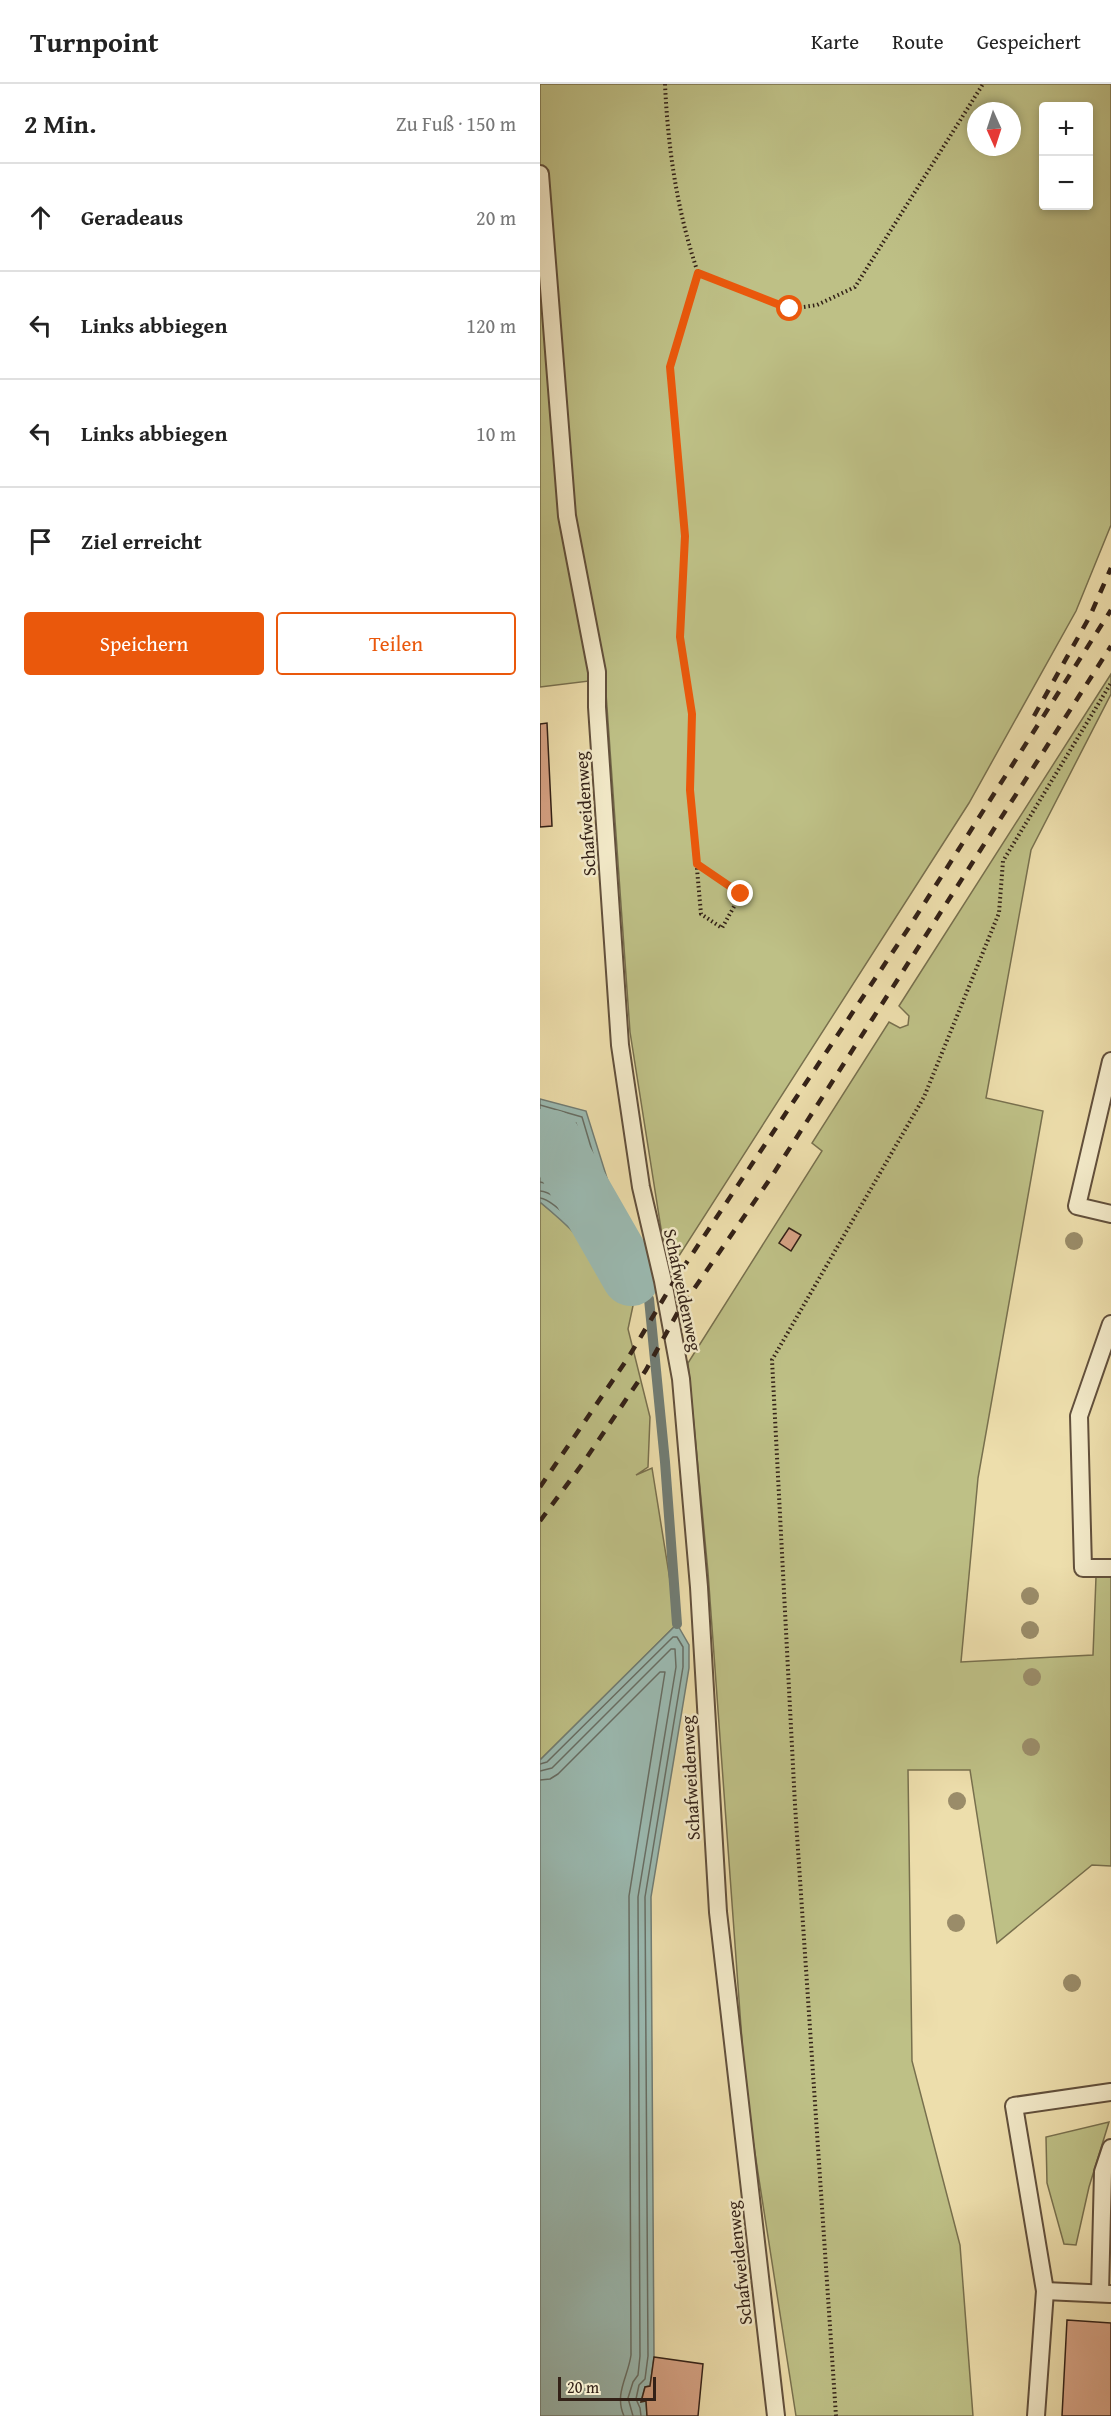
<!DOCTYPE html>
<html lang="de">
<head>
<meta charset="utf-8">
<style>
  body { margin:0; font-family:"Gentium Book Plus",serif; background:#f6f6f6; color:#222 }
  .controls { position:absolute; right:18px; top:18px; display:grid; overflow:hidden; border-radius:6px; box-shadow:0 3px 9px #0003 }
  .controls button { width:54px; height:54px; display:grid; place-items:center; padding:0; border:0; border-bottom:2px solid #e0e0e0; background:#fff; color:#222; font:30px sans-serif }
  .compass { position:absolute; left:427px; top:18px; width:54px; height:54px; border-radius:50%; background:#fff; box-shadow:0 3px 9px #0003; rotate:177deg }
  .scale { position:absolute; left:18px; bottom:15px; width:98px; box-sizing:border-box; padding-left:6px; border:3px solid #332117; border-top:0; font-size:16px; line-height:21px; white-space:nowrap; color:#332117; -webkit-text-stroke:4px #f3eac9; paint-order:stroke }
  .stop { position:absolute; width:18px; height:18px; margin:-14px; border:4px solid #ea580c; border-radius:50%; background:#fff }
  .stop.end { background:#ea580c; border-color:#fff; box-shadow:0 2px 6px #0008 }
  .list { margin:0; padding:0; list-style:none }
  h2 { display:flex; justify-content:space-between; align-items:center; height:78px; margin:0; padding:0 24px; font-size:26px }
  h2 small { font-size:20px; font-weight:400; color:#767676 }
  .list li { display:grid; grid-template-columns:39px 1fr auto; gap:18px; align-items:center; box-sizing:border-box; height:108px; padding:0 24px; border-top:2px solid #e0e0e0 }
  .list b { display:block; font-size:22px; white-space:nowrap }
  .list em { font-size:20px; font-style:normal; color:#767676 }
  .actions { display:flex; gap:12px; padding:18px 24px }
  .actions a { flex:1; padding:14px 0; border:2px solid #ea580c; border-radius:6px; text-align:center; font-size:21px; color:#ea580c }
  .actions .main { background:#ea580c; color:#fff }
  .icon { flex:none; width:33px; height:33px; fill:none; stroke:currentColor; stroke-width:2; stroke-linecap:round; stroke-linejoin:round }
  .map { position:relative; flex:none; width:571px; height:2332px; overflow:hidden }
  header { display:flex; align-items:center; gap:36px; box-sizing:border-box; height:84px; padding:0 30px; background:#fff; border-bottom:2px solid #e0e0e0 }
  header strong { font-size:28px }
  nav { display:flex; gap:33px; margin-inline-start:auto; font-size:21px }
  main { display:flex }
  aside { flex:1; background:#fff }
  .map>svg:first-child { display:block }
  .green { fill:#bec086; stroke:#78704e; stroke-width:1.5; fill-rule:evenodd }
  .water { fill:#9bbbb3; stroke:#717d75; stroke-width:1.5 }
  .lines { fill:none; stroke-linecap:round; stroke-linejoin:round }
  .shore { stroke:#676e65; stroke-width:1.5 }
  .stream { stroke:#717d75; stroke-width:10 }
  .river { stroke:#9bbbb3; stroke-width:58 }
  .building { fill:#d6a284; stroke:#332117; stroke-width:1.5 }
  .lane-casing { stroke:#62503c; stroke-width:20 }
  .path { stroke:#332117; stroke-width:4; stroke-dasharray:1.5 3; stroke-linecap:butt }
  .lane { stroke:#f3eac9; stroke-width:16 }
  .rail { stroke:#332117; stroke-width:4.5; stroke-dasharray:10 10; stroke-linecap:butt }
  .tree { fill:#9a8c69 }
  .route { stroke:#ea580c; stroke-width:8 }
  .labels { text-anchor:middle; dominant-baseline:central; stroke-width:5; stroke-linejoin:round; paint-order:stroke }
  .street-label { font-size:18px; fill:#332117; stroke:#f3eac9 }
</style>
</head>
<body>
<header>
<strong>Turnpoint</strong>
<nav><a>Karte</a><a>Route</a><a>Gespeichert</a></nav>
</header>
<main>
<aside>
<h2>2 Min.<small>Zu Fuß · 150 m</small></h2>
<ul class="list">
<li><svg class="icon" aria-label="ahead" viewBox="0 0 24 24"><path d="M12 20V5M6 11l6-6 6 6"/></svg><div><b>Geradeaus</b></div><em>20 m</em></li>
<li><svg class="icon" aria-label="left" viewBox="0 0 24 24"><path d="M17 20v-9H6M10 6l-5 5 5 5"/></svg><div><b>Links abbiegen</b></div><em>120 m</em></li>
<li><svg class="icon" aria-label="left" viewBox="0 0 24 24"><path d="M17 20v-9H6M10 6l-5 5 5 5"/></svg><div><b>Links abbiegen</b></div><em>10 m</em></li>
<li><svg class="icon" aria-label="arrive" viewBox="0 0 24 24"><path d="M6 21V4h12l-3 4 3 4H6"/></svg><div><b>Ziel erreicht</b></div></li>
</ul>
<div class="actions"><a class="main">Speichern</a><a>Teilen</a></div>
</aside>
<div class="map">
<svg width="571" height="2332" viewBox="0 0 571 2332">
  <rect width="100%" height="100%" fill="#eddeac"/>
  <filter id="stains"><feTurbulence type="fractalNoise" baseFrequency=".00333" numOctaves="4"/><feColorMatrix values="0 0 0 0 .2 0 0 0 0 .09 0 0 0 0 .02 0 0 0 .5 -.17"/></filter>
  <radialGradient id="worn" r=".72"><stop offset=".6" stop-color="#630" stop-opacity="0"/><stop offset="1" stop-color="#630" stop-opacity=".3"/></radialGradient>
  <!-- green -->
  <g class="green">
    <path d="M0 0H571V441L536 527 429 719 128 1189 90 948 65 595 0 603ZM503 22H548V122H503ZM436 27H472V63H436Z"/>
    <path d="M571 590V610L491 766 446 1014 503 1027 438 1394 421 1578 553 1571 556 1493H571V1782L552 1781 457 1859 430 1686H368L372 1977 420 2161 433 2332H256L206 2012 168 1488 148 1279 282 1067 272 1059 349 938 360 944 368 941 369 932 359 922Z"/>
    <path d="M0 1118 22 1136 57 1173 66 1190 94 1217 88 1245 110 1333 108 1383 96 1391 112 1384 137 1540 0 1676Z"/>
    <path d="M569 2038 549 2103 536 2161 524 2160 507 2099 506 2053Z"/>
  </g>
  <!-- water -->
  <g class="water">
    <path d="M0 1015 46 1027 93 1177 66 1190C50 1161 25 1139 0 1118Z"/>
    <path d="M137 1540 149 1561V1584L111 1813 114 2273 110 2302 105 2303 101 2317H106L107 2332H0V1676Z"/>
  </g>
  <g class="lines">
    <!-- shore -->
    <g class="shore">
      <path d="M0 1021 42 1033 84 1174 68 1180C58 1165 17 1116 0 1114"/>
      <path d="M0 1029 36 1039 74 1168H70C59 1152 19 1108 0 1107"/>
      <path d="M0 1038 28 1047 53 1131 49 1132 16 1102 0 1098"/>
      <path d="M0 1680 7 1678 133 1553H137L143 1563V1583L105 1813 108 2272 105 2295 99 2301 96 2315 100 2324 101 2332"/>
      <path d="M0 1687 12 1684 131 1565H135L136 1583 98 1813 100 2272 98 2291 93 2298 88 2314 93 2332"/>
      <path d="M0 1696 10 1695 18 1690 120 1588H125L89 1812 91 2271C88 2293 74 2310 84 2332"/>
    </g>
    <!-- stream -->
    <path class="stream" d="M91 1193 109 1215 125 1378 137 1540"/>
    <!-- river -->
    <path class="river" d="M0 1054 12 1055 91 1193"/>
  </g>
  <!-- building -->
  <g class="building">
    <path d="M7 639 12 742 0 743V640Z"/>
    <path d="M249 1144 261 1151 251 1167 239 1159Z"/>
    <path d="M527 2236 571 2239V2332H522Z"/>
    <path d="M114 2273 163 2280 158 2332H107L106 2317 101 2318 105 2303 110 2302Z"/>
  </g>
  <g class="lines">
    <!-- lane casing -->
    <g class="lane-casing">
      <g id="lane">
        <path d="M0 90 27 432 57 588V623L80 961 101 1103 123 1197 141 1295 159 1503 178 1828 236 2332"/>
        <path d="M571 977 537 1122 571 1130"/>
        <path d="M571 1240 539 1332 543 1484H571"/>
        <path d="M505 2207 570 2210"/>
        <path d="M560 2209 563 2088 571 2064"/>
        <path d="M496 2332 505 2207 474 2022 571 2008"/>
      </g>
    </g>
    <!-- path -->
    <g class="path">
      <path d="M125 0C128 65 137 127 158 189"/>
      <path d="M157 780 201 810 182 844 161 830 150 706 151 630 140 553 145 452 130 283 158 189 250 225 277 221 315 203 443 0"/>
      <path d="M296 2332 255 1721 232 1276 384 1013 459 829 463 777 571 599"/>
    </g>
    <!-- lane -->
    <use href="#lane" class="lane"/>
    <!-- rail -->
    <g class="rail">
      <path d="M494 632 550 532 571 484"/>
      <path d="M0 1403 88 1274 133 1199 368 845 571 526"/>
      <path d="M0 1437 43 1379 106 1286 138 1228 230 1095 571 562"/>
    </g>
  </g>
  <!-- trees -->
  <g class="tree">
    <circle cx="534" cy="1157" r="9"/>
    <circle cx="490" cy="1512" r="9"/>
    <circle cx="490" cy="1546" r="9"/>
    <circle cx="492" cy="1593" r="9"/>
    <circle cx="491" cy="1663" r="9"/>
    <circle cx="417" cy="1717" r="9"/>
    <circle cx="416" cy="1839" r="9"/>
    <circle cx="532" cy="1899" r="9"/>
  </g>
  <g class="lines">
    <!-- route -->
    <path class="route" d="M201 810 157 780 150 706 152 630 140 553 145 452 130 283 158 189 250 225"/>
  </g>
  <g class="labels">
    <!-- street labels -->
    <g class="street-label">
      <text transform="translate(45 730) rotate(-94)">Schafweidenweg</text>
      <text transform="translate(143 1206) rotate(78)">Schafweidenweg</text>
      <text transform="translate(150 1694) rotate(-93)">Schafweidenweg</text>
      <text transform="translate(199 2179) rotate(-96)">Schafweidenweg</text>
    </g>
  </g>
  <rect width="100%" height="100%" filter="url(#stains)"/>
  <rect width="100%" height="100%" fill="url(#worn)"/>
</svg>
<div class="controls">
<button>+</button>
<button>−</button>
</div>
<svg class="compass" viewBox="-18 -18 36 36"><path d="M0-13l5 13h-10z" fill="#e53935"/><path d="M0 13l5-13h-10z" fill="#767676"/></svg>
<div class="scale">20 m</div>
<div class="stop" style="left:250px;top:225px"></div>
<div class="stop end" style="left:201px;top:810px"></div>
</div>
</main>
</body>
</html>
